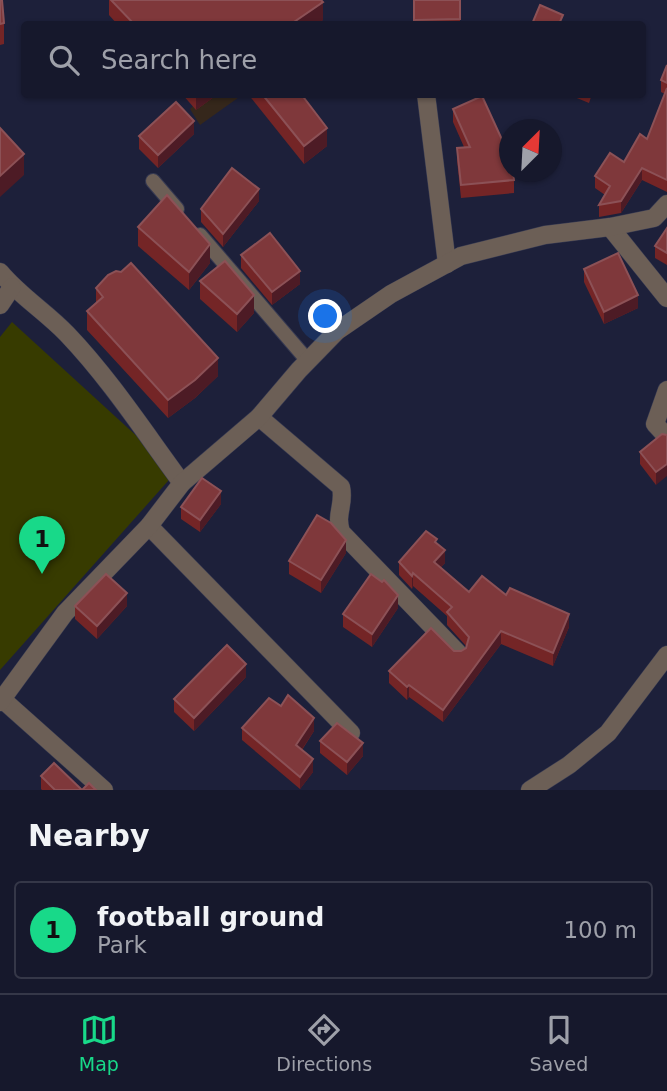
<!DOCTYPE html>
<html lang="en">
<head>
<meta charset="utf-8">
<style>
  body { margin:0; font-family:"DejaVu Sans",sans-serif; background:#232538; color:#f1f3f6 }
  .compass { position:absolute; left:499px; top:119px; width:63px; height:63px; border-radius:50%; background:#16182c; box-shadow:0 2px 5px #0004; rotate:24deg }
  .you { position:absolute; left:326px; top:317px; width:24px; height:24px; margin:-18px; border:5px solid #fff; border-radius:50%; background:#1a73e8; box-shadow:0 0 0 10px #1a73e833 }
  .badge { display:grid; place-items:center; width:46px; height:46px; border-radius:50%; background:#18d989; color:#111; font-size:23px; font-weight:700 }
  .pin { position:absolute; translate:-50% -58px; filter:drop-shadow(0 2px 4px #0008) }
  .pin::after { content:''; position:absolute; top:37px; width:24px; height:21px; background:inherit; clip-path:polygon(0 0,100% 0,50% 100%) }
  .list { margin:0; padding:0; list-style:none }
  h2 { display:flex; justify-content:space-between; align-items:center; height:91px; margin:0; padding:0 28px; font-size:30px }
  h2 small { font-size:23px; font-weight:400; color:#9ea0a9 }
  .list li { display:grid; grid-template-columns:46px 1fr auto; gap:21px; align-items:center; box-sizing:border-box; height:98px; margin:0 14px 14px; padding:0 14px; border:2px solid #353748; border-radius:7px }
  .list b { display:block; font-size:26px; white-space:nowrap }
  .list p { margin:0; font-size:23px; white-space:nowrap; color:#9ea0a9 }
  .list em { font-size:23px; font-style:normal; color:#9ea0a9 }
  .icon { flex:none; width:38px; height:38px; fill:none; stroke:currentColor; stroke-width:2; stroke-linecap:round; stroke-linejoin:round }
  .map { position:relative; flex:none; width:667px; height:790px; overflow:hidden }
  .search { position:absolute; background:#16182c; box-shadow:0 2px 5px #0004; left:21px; right:21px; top:21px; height:77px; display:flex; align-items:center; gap:18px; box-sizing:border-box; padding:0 24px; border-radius:7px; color:#9ea0a9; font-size:26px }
  .sheet { height:203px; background:#16182c }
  nav { display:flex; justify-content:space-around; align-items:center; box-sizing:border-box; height:98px; border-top:2px solid #353748; background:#16182c; font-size:19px; color:#9ea0a9 }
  nav a { display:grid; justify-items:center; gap:4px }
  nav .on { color:#18d989 }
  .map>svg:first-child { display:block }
  .education { fill:#35271b }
  .green { fill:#373b00 }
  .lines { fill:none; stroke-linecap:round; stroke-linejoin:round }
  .lane-casing { stroke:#373a52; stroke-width:16 }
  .street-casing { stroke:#373a52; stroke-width:19 }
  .lane { stroke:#6c5f56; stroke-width:14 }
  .street { stroke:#6c5f56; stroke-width:18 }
  .wall { fill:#742526 }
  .shaded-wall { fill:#4d1b25 }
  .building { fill:#7f383b; stroke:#8c5156; stroke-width:2 }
</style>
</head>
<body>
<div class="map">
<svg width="667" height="790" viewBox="0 0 667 790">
  <rect width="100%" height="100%" fill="#1d203a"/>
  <!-- education -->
  <path class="education" d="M190 95H242L200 125 190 109 196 103Z"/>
  <!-- green -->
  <path class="green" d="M12 322 176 472 0 670V337Z"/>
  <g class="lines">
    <!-- lane casing -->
    <g class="lane-casing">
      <g id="lane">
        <path d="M153 181 177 209"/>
        <path d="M200 235 308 361"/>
      </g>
    </g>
    <!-- street casing -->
    <g class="street-casing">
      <g id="street">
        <path d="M426 94 447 264"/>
        <path d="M610 227 667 298"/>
        <path d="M0 272C20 296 46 312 67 334 110 379 145 433 182 483"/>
        <path d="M0 305 12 287"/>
        <path d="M667 390 655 424 667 437"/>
        <path d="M259 417 341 487C345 505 335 513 341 532L458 653"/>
        <path d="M149 526 351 733"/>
        <path d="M2 699 104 790"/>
        <path d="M0 702 65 613 149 526 182 483 259 417 299 370 337 331 391 294 461 256 545 235 610 227 654 218 667 204"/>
        <path d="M530 790 569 765 608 733 667 655"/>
      </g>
    </g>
    <!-- lane -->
    <use href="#lane" class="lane"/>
    <!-- street -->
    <use href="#street" class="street"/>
  </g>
  <!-- wall -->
  <g class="wall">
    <path d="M0 0 4 23V44L0 45Z"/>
    <path d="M109 0H321L323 20 316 24H117L109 15Z"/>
    <rect x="414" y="0" width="46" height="24"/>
    <path d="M667 65V192L642 180 621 213 599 217V205L605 195 595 188V176L624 162 647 139 665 94 661 92V80Z"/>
    <path d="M182 94H218L196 110Z"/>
    <path d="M248 94H301L327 146 304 164Z"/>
    <path d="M439 94H466V97Z"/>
    <path d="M567 94H592L589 103Z"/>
    <path d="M453 109 514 180V193L461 198 457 160V148L464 147 453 122Z"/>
    <path d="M194 134 158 168 139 149V136Z"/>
    <path d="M259 201 223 247 201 222V209Z"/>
    <path d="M138 227 210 263 189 290 138 246Z"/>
    <path d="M667 228V265L655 258V246Z"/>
    <path d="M241 255 300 284 272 305 241 268Z"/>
    <path d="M584 269 638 308 604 324 584 282Z"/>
    <path d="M200 281 254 313 237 332 200 299Z"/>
    <path d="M96 288 218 376 195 398 168 418 87 330V311L96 303Z"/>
    <path d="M667 435 656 485 640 464V452Z"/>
    <path d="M221 504 200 532 181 519V507Z"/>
    <path d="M437 543 445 563 441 567 469 592 506 595 569 627 553 666 501 644 443 722 409 697 407 700 389 683V671L454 651H461L467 647 447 625V616L413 586 412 589 399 575V562Z"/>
    <path d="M346 553 321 593 289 574V561Z"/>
    <path d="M75 606H127L97 639 75 619Z"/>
    <path d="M398 608 372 647 343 627V614Z"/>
    <path d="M246 677 194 731 174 712V699Z"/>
    <path d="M242 728 314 731 302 750 313 772 300 789 242 740Z"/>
    <path d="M320 741 363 756 347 775 320 753Z"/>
    <path d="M41 776 82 790H96H42L41 789Z"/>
  </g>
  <!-- shaded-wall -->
  <g class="shaded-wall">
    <path d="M323 2V20L316 24H291Z"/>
    <path d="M196 94H218L196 110Z"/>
    <path d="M194 121V134L158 168V155Z"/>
    <path d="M327 128V146L304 164V146Z"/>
    <path d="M24 154V175L0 197V176Z"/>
    <path d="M642 168V180L621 213V201Z"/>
    <path d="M259 189V201L223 247V234Z"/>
    <path d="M210 244V263L189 290V272Z"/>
    <path d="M300 271V284L272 305V292Z"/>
    <path d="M254 295V313L237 332V314Z"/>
    <path d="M638 295V308L604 324V312Z"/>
    <path d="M218 358V376L195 398 168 418V400Z"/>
    <path d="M667 464V476L656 485V472Z"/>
    <path d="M221 491V504L200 532V520Z"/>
    <path d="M346 540V553L321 593V580Z"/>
    <path d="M445 550V563L434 574V562Z"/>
    <path d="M413 573V586L412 589V576Z"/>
    <path d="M127 593V606L97 639V626Z"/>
    <path d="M398 595V608L372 647V634Z"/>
    <path d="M569 614V627L553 666V653Z"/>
    <path d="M501 631V644L443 722V710Z"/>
    <path d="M246 664V677L194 731V718Z"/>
    <path d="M409 685V697L407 700V687Z"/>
    <path d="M314 718V731L296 758V745Z"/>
    <path d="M363 743V756L347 775V762Z"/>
    <path d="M313 759V772L300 789V777Z"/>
  </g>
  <!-- building -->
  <g class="building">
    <path d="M0 0H2L4 23 0 24Z"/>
    <path d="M111 0H321L323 2 291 24H134Z"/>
    <path d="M414 0H460V19L414 20Z"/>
    <path d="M540 5 563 15 559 24H532Z"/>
    <path d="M667 65V83L661 80Z"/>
    <path d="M667 88V180L642 168 621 201 599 205 610 186 595 176 610 153 624 162 640 134 647 139Z"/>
    <path d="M262 94H301L327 128 304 146Z"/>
    <path d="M482 96 504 144 509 143V172H513L514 180 461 185 457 148 470 147 453 109Z"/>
    <path d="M176 102 194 121 158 155 139 136Z"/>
    <path d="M0 128 24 154 0 176Z"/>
    <path d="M232 168 259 189 223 234 201 209Z"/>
    <path d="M167 195 210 244 189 272 138 227Z"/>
    <path d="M667 228V253L655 246Z"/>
    <path d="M270 233 300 271 272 292 241 255Z"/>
    <path d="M618 253 638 295 604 312 584 269Z"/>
    <path d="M225 261 254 295 237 314 200 281Z"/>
    <path d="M131 263 218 358 195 380 168 400 87 311 103 297 96 288 108 275 116 271 121 272Z"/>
    <path d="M662 434 667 435V464L656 472 640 452Z"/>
    <path d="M202 478 221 491 200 520 181 507Z"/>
    <path d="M317 515 331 523 346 540 321 580 289 561Z"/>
    <path d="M426 531 437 539 435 542 445 550 434 562 469 592 482 576 506 595 510 588 569 614 553 653 501 631 443 710 409 685 407 687 389 671 431 628 454 651H461L466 648 469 637 447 612 452 607 413 573 412 576 399 562Z"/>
    <path d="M106 574 127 593 97 626 75 606Z"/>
    <path d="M371 574 382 582 384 580 398 595 372 634 343 614Z"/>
    <path d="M227 645 246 664 194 718 174 699Z"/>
    <path d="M288 695 314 718 296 745 313 759 300 777 242 728 269 698 281 706Z"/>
    <path d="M337 723 363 743 347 762 320 741Z"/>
    <path d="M54 763 82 790 89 783 96 790H55L41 776Z"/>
  </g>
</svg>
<svg class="compass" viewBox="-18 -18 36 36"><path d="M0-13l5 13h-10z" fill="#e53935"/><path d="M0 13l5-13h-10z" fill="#9ea0a9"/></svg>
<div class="you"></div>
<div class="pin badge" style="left:42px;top:574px">1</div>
<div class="search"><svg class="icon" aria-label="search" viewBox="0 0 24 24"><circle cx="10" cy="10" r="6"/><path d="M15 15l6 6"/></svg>Search here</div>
</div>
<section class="sheet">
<h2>Nearby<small></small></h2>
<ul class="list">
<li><span class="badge">1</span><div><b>football ground</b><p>Park</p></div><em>100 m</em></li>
</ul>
</section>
<nav>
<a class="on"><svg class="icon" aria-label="map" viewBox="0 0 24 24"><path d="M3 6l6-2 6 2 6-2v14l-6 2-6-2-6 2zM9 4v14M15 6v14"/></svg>Map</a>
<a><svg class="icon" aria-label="directions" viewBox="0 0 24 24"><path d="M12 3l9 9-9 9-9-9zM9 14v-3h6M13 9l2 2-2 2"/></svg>Directions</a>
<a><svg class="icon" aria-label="saved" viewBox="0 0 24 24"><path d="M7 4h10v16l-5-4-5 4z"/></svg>Saved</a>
</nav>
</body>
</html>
